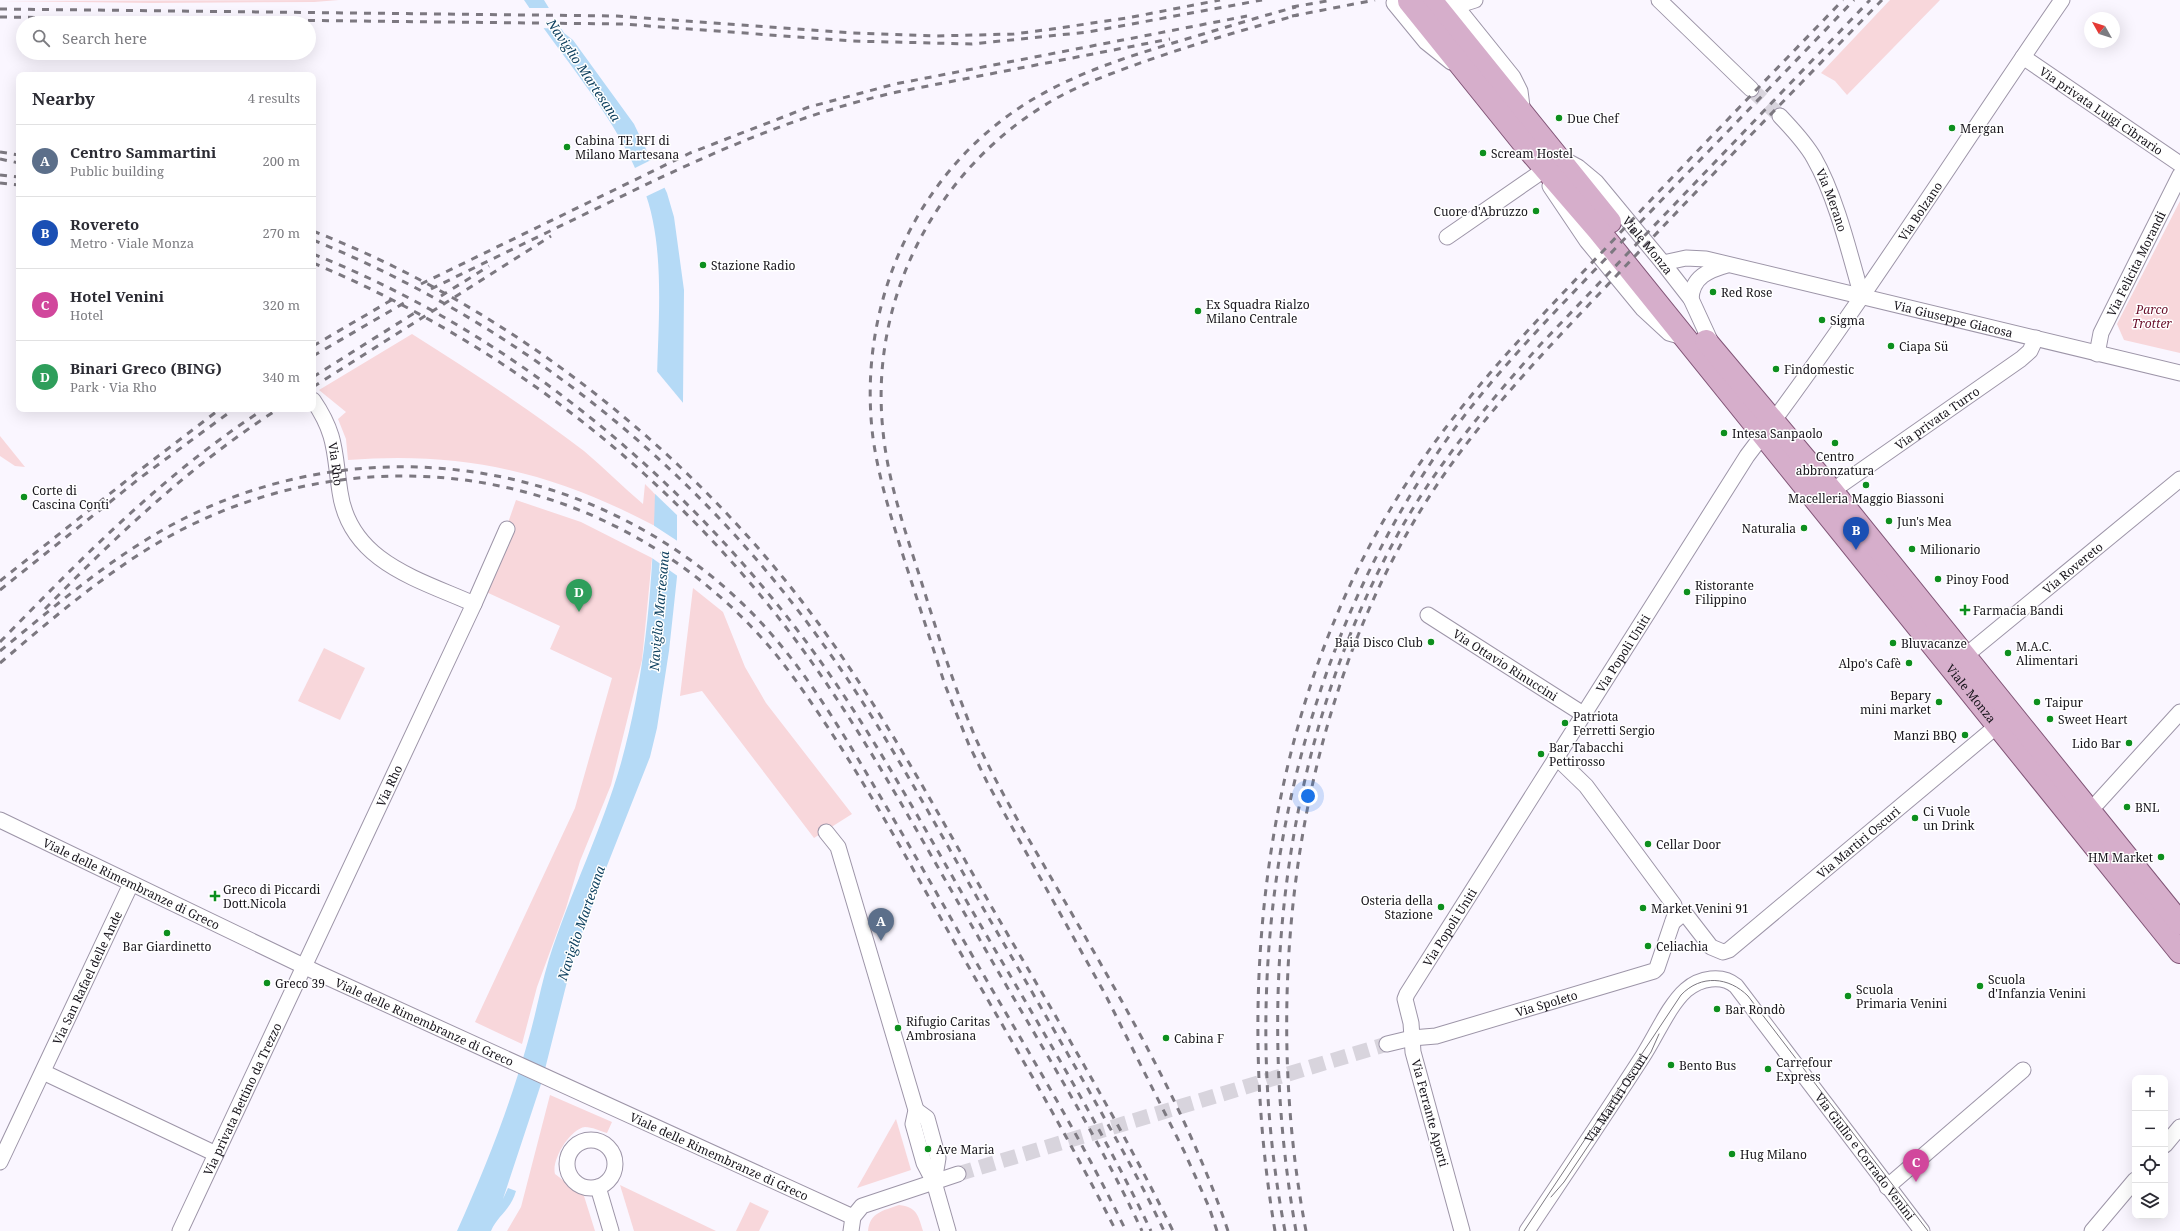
<!DOCTYPE html>
<html lang="en">
<head>
<meta charset="utf-8">
<style>
  body { margin:0; font-family:"Noto Serif",serif; background:#f2f2f3; color:#2b2b33 }
  .controls { position:absolute; right:12px; bottom:12px; display:grid; overflow:hidden; border-radius:8px; box-shadow:0 4px 16px #0002 }
  .controls button { width:36px; height:36px; display:grid; place-items:center; padding:0; border:0; border-bottom:1px solid #e1e1e2; background:#fff; color:#2b2b33; font:20px sans-serif }
  .compass { position:absolute; left:2084px; top:12px; width:36px; height:36px; border-radius:50%; background:#fff; box-shadow:0 4px 16px #0002; rotate:309deg }
  .you { position:absolute; left:1308px; top:796px; width:14px; height:14px; margin:-10px; border:3px solid #fff; border-radius:50%; background:#1a73e8; box-shadow:0 0 0 6px #1a73e833 }
  .badge { display:grid; place-items:center; width:26px; height:26px; border-radius:50%; background:#0d8f1e; color:#fff; font-size:13px; font-weight:700 }
  .pin { position:absolute; translate:-50% -33px; filter:drop-shadow(0 1px 2px #0008) }
  .pin::after { content:''; position:absolute; top:21px; width:14px; height:12px; background:inherit; clip-path:polygon(0 0,100% 0,50% 100%) }
  .list { margin:0; padding:0; list-style:none }
  h2 { display:flex; justify-content:space-between; align-items:center; height:52px; margin:0; padding:0 16px; font-size:17px }
  h2 small { font-size:13px; font-weight:400; color:#7c7c81 }
  .list li { display:grid; grid-template-columns:26px 1fr auto; gap:12px; align-items:center; box-sizing:border-box; height:72px; padding:0 16px; border-top:1px solid #e1e1e2 }
  .list b { display:block; font-size:15px; white-space:nowrap }
  .list p { margin:0; font-size:13px; white-space:nowrap; color:#7c7c81 }
  .list em { font-size:13px; font-style:normal; color:#7c7c81 }
  .icon { flex:none; width:22px; height:22px; fill:none; stroke:currentColor; stroke-width:2; stroke-linecap:round; stroke-linejoin:round }
  .map { position:relative; flex:none; width:2180px; height:1231px; overflow:hidden }
  .search { position:absolute; background:#fff; box-shadow:0 4px 16px #0002; left:16px; top:16px; width:300px; height:44px; display:flex; align-items:center; gap:10px; box-sizing:border-box; padding:0 14px; border-radius:22px; color:#7c7c81; font-size:15px }
  .panel { position:absolute; background:#fff; box-shadow:0 4px 16px #0002; left:16px; top:72px; width:300px; height:340px; border-radius:8px }
  .map>svg:first-child { display:block }
  .green { fill:#f8d7db }
  .water { fill:#b5daf6 }
  .pier { fill:#faf6ff }
  .lines { fill:none; stroke-linecap:round; stroke-linejoin:round }
  .street-tunnel { stroke:#d8d4dd; stroke-width:15; stroke-dasharray:15 8; stroke-linecap:butt }
  .street-casing { stroke:#9d95a8; stroke-width:17 }
  .primary-casing { stroke:#815577; stroke-width:24 }
  .street { stroke:#fff; stroke-width:15 }
  .primary { stroke:#d6aecb; stroke-width:22 }
  .tram { stroke:#7c7880; stroke-width:1 }
  .rail { stroke:#7c7880; stroke-width:3; stroke-dasharray:7 7; stroke-linecap:butt }
  .poi-dot { fill:#0d8f1e; stroke:#fff; stroke-width:1.5 }
  .labels { text-anchor:middle; dominant-baseline:central; stroke-width:3; stroke-linejoin:round; paint-order:stroke }
  .street-label { font-size:12px; fill:#17141b; stroke:#fff }
  .poi-label { font-size:12px; fill:#17141b; stroke:#fff; text-anchor:start }
  .park-label { font-size:12px; font-style:italic; fill:#690f2a; stroke:#fff }
  .water-label { font-size:13px; font-style:italic; fill:#104260; stroke:#fff }
</style>
</head>
<body>
<div class="map">
<svg width="2180" height="1231" viewBox="0 0 2180 1231">
  <rect width="100%" height="100%" fill="#faf6ff"/>
  <!-- green -->
  <g class="green">
    <path d="M339 0 314 2 152 3 0 1Z"/>
    <path d="M1890 0H1940L1847 95 1835 81 1821 73Z"/>
    <path d="M2180 201V353L2124 340 2117 324Z"/>
    <path d="M412 334C471 371 529 409 584 451 604 468 623 487 643 504L645 484 655 494V526C553 472 463 451 348 460L346 439 338 419 346 412 319 390Z"/>
    <path d="M0 436 25 467 15 466 0 456Z"/>
    <path d="M516 500 581 522 652 558 642 660 611 785 580 861 566 908 537 987 522 1044 475 1022 575 808 612 678 550 649 560 626 484 591Z"/>
    <path d="M693 588 723 612 745 667 766 703 852 814 814 838 702 691 680 696Z"/>
    <path d="M324 648 365 668 340 720 298 701Z"/>
    <path d="M550 1095 612 1122 607 1133C600 1131 592 1127 585 1127 570 1129 551 1160 555 1174L584 1196 595 1231H507L521 1207Z"/>
    <path d="M896 1119 911 1170 857 1188Z"/>
    <path d="M620 1185 716 1231H634Z"/>
    <path d="M750 1202 769 1211 759 1231H736Z"/>
    <path d="M899 1205C917 1207 918 1215 923 1231H868C870 1212 883 1211 899 1205Z"/>
  </g>
  <!-- water -->
  <path class="water" d="M524 0H544L564 33 573 40 634 124 667 193 674 217 684 290 683 401 677 517V577L669 651 657 728 650 757 601 881 573 958 542 1081 503 1199 508 1188 516 1191C510 1211 498 1215 491 1231H457C484 1171 508 1111 526 1048 535 1019 540 989 549 959 570 893 602 830 621 763 656 639 655 509 657 381 658 321 666 244 643 187 618 119 564 60 524 0Z"/>
  <!-- pier -->
  <g class="pier">
    <path d="M527 8H551L564 29 540 28Z"/>
    <path d="M653 159 666 187 645 197 633 169Z"/>
    <path d="M655 369 684 404 679 517 653 492Z"/>
    <path d="M653 525 679 542V577L652 558Z"/>
  </g>
  <g class="lines">
    <!-- street-tunnel -->
    <g class="street-tunnel">
      <path d="M1751 89 1780 116"/>
      <path d="M958 1174 1387 1044"/>
    </g>
    <!-- street casing -->
    <g class="street-casing">
      <g id="street">
        <path d="M1451 0 1513 77 1520 91 1523 114"/>
        <path d="M1659 0 1751 89"/>
        <path d="M1394 3 1426 42 1451 62"/>
        <path d="M1456 6 1475 0"/>
        <path id="s1" d="M2023 57 2180 164"/>
        <path id="s2" d="M1780 116C1792 129 1805 142 1814 158 1836 196 1850 255 1862 297"/>
        <path id="s3" d="M1565 160 1578 167 1596 182 1663 263 1691 299 1714 349"/>
        <path d="M1550 186 1587 241 1643 309 1669 333 1683 337"/>
        <path d="M1447 237 1541 172"/>
        <path id="s4" d="M1663 263 1686 258 1706 259 2180 373"/>
        <path d="M1691 299C1692 277 1709 270 1727 265"/>
        <path id="s5" d="M2097 354 2101 333 2180 175"/>
        <path id="s6" d="M313 400C337 435 334 453 340 492 350 562 418 579 474 604"/>
        <path id="s7" d="M1832 491 2021 359 2030 351 2036 338"/>
        <path id="s8" d="M1428 615 1583 714"/>
        <path id="s9" d="M1965 656 2180 479"/>
        <path d="M2090 811 2180 712"/>
        <path id="s10" d="M0 820 318 973 853 1217"/>
        <path d="M826 832 838 847 916 1110 913 1124 924 1163 934 1182 948 1231"/>
        <path id="s11" d="M1673 922 1680 916H1687L1711 947 1723 952 1729 950 1998 725"/>
        <path id="s12" d="M1387 1044 1412 1038 1436 1036 1654 971 1657 968 1675 915 1674 905 1586 786 1556 757"/>
        <path d="M43 1072 216 1154"/>
        <path d="M916 1110 927 1118 938 1158 934 1182"/>
        <circle cx="591" cy="1164" r="24"/>
        <path d="M2165 1145 2180 1127"/>
        <path id="s13" d="M0 1162 131 884"/>
        <path d="M598 1187 611 1231"/>
        <path d="M1887 1187 2023 1070"/>
        <path id="s14" d="M180 1231 474 604 507 529"/>
        <path d="M851 1231 853 1217 862 1206 958 1174"/>
        <path id="s15" d="M1462 1231 1413 1052 1411 1023 1405 999 1407 994 1747 456C1859 309 1957 152 2062 0"/>
        <path id="s16" d="M1527 1231C1566 1173 1605 1115 1643 1056 1656 1036 1669 1005 1686 990 1700 978 1722 974 1736 986L1922 1231"/>
        <path d="M2092 1231 2135 1180"/>
      </g>
    </g>
    <!-- primary casing -->
    <g class="primary-casing">
      <g id="primary">
        <path d="M1431 0 1610 222"/>
        <path id="s17" d="M1409 1 1529 150 1599 231 2180 952"/>
        <path d="M1706 341 1832 491 2180 923"/>
      </g>
    </g>
    <!-- street -->
    <use href="#street" class="street"/>
    <!-- primary -->
    <use href="#primary" class="primary"/>
    <!-- tram -->
    <g class="tram">
      <path d="M1551 1197 1564 1182 1651 1052 1659 1034"/>
      <path d="M1524 1231 1681 995C1701 974 1729 977 1748 996L1928 1231"/>
    </g>
    <!-- rail -->
    <g class="rail">
      <path d="M1292 7 1333 0"/>
      <path d="M0 9 617 16 852 33 935 36 1014 34 1052 29 1127 18 1220 0"/>
      <path d="M1292 16 1375 0"/>
      <path d="M0 17 622 24 852 41 972 44 1088 32 1262 0"/>
      <path d="M0 152 19 155"/>
      <path d="M0 159 19 163"/>
      <path d="M0 175 19 177"/>
      <path d="M0 183 19 185"/>
      <path d="M313 231C516 310 703 460 829 638 890 724 941 819 994 911 1056 1017 1119 1121 1173 1231"/>
      <path d="M313 240C517 323 695 465 823 644 886 731 936 827 990 920 1023 976 1055 1032 1088 1089 1114 1135 1141 1182 1164 1231"/>
      <path d="M313 254C519 335 705 494 830 675 884 753 929 837 977 919 1037 1022 1100 1124 1151 1231"/>
      <path d="M313 263C513 347 688 487 813 664 873 749 923 843 976 933 1032 1032 1094 1128 1142 1231"/>
      <path d="M421 284 690 153 809 107 895 84 1247 16"/>
      <path d="M431 289C490 260 550 231 610 202 704 156 794 115 897 92L1170 39"/>
      <path d="M441 296 489 266"/>
      <path d="M313 346 395 298"/>
      <path d="M313 356 404 303"/>
      <path d="M313 377 419 310"/>
      <path d="M313 387 551 236"/>
      <path d="M0 581 136 473 220 409"/>
      <path d="M0 590 140 478 234 409"/>
      <path d="M45 609C117 535 191 465 278 409"/>
      <path d="M0 642C84 556 162 475 264 409"/>
      <path d="M0 651C59 603 117 552 185 518 371 425 597 461 746 607 798 658 837 723 874 786 902 833 930 881 957 929 1014 1029 1076 1127 1126 1231"/>
      <path d="M0 663C59 613 120 560 189 526 385 430 613 475 760 636 783 661 802 689 821 717 870 790 912 868 956 945 1011 1040 1067 1134 1116 1231"/>
      <path d="M1217 1231 1209 1207 1184 1151 1105 994 988 784 969 745 945 685C932 645 919 605 906 565 893 523 879 481 873 438 856 304 917 167 1035 98 1081 71 1133 55 1183 40 1221 29 1258 17 1296 7"/>
      <path d="M1228 1231C1187 1109 1121 999 1057 888 1029 839 999 791 976 739 955 690 939 638 923 587 907 536 888 484 883 431 869 301 934 173 1045 105 1075 86 1110 74 1143 62 1194 44 1246 29 1298 15"/>
      <path d="M1275 1231C1232 977 1267 689 1414 472 1469 390 1537 320 1605 249 1683 165 1763 83 1843 0"/>
      <path d="M1285 1231C1233 962 1287 667 1445 442 1493 374 1553 314 1610 254 1691 169 1773 85 1854 0"/>
      <path d="M1296 1231C1255 1002 1281 752 1392 545 1431 471 1485 407 1540 345L1870 0"/>
      <path d="M1306 1231C1261 997 1293 719 1419 513 1473 424 1546 350 1617 275 1704 183 1793 91 1882 0"/>
    </g>
  </g>
  <!-- markers -->
  <g class="poi-dot">
    <circle cx="1559" cy="118" r="4"/>
    <circle cx="1952" cy="128" r="4"/>
    <circle cx="567" cy="147" r="4"/>
    <circle cx="1483" cy="153" r="4"/>
    <circle cx="1536" cy="211" r="4"/>
    <circle cx="703" cy="265" r="4"/>
    <circle cx="1713" cy="292" r="4"/>
    <circle cx="1198" cy="311" r="4"/>
    <circle cx="1822" cy="320" r="4"/>
    <circle cx="1891" cy="346" r="4"/>
    <circle cx="1776" cy="369" r="4"/>
    <circle cx="1724" cy="433" r="4"/>
    <circle cx="1835" cy="443" r="4"/>
    <circle cx="1866" cy="485" r="4"/>
    <circle cx="24" cy="497" r="4"/>
    <circle cx="1889" cy="521" r="4"/>
    <circle cx="1804" cy="528" r="4"/>
    <circle cx="1912" cy="549" r="4"/>
    <circle cx="1938" cy="579" r="4"/>
    <circle cx="1687" cy="592" r="4"/>
    <path d="M1963 604h4v4h4v4h-4v4h-4v-4h-4v-4h4z"/>
    <circle cx="1431" cy="642" r="4"/>
    <circle cx="1893" cy="643" r="4"/>
    <circle cx="2008" cy="653" r="4"/>
    <circle cx="1909" cy="663" r="4"/>
    <circle cx="1939" cy="702" r="4"/>
    <circle cx="2037" cy="702" r="4"/>
    <circle cx="2050" cy="719" r="4"/>
    <circle cx="1565" cy="723" r="4"/>
    <circle cx="1965" cy="735" r="4"/>
    <circle cx="2129" cy="743" r="4"/>
    <circle cx="1541" cy="754" r="4"/>
    <circle cx="2127" cy="807" r="4"/>
    <circle cx="1915" cy="818" r="4"/>
    <circle cx="1648" cy="844" r="4"/>
    <circle cx="2161" cy="857" r="4"/>
    <path d="M213 890h4v4h4v4h-4v4h-4v-4h-4v-4h4z"/>
    <circle cx="1441" cy="907" r="4"/>
    <circle cx="1643" cy="908" r="4"/>
    <circle cx="167" cy="933" r="4"/>
    <circle cx="1648" cy="946" r="4"/>
    <circle cx="267" cy="983" r="4"/>
    <circle cx="1980" cy="986" r="4"/>
    <circle cx="1848" cy="996" r="4"/>
    <circle cx="1717" cy="1009" r="4"/>
    <circle cx="898" cy="1028" r="4"/>
    <circle cx="1166" cy="1038" r="4"/>
    <circle cx="1671" cy="1065" r="4"/>
    <circle cx="1768" cy="1069" r="4"/>
    <circle cx="928" cy="1149" r="4"/>
    <circle cx="1732" cy="1154" r="4"/>
  </g>
  <g class="labels">
    <!-- street labels -->
    <g class="street-label">
      <text stroke="none"><textPath href="#s1" startOffset="95">Via privata Luigi Cibrario</textPath></text>
      <text stroke="none"><textPath href="#s2" startOffset="100">Via Merano</textPath></text>
      <text stroke="none"><textPath href="#s15" startOffset="1181">Via Bolzano</textPath></text>
      <text stroke="none"><textPath href="#s3" startOffset="120">Viale Monza</textPath></text>
      <text stroke="none"><textPath href="#s5" startOffset="99">Via Felicita Morandi</textPath></text>
      <text stroke="none"><textPath href="#s4" startOffset="298">Via Giuseppe Giacosa</textPath></text>
      <text stroke="none"><textPath href="#s7" startOffset="128">Via privata Turro</textPath></text>
      <text stroke="none"><textPath href="#s6" startOffset="69">Via Rho</textPath></text>
      <text stroke="none"><textPath href="#s9" startOffset="139">Via Rovereto</textPath></text>
      <text stroke="none"><textPath href="#s15" startOffset="648">Via Popoli Uniti</textPath></text>
      <text stroke="none"><textPath href="#s8" startOffset="92">Via Ottavio Rinuccini</textPath></text>
      <text stroke="none"><textPath href="#s17" startOffset="892">Viale Monza</textPath></text>
      <text stroke="none"><textPath href="#s14" startOffset="492">Via Rho</textPath></text>
      <text stroke="none"><textPath href="#s11" startOffset="243">Via Martiri Oscuri</textPath></text>
      <text stroke="none"><textPath href="#s10" startOffset="146">Viale delle Rimembranze di Greco</textPath></text>
      <text stroke="none"><textPath href="#s15" startOffset="324">Via Popoli Uniti</textPath></text>
      <text stroke="none"><textPath href="#s13" startOffset="204">Via San Rafael delle Ande</textPath></text>
      <text stroke="none"><textPath href="#s12" startOffset="165">Via Spoleto</textPath></text>
      <text stroke="none"><textPath href="#s10" startOffset="470">Viale delle Rimembranze di Greco</textPath></text>
      <text stroke="none"><textPath href="#s16" startOffset="160">Via Martiri Oscuri</textPath></text>
      <text stroke="none"><textPath href="#s14" startOffset="146">Via privata Bettino da Trezzo</textPath></text>
      <text transform="translate(1430 1113) rotate(75)">Via Ferrante Aporti</text>
      <text stroke="none"><textPath href="#s10" startOffset="794">Viale delle Rimembranze di Greco</textPath></text>
      <text stroke="none"><textPath href="#s16" startOffset="557">Via Giulio e Corrado Venini</textPath></text>
    </g>
    <!-- poi labels -->
    <g class="poi-label">
      <text x="1567" y="118">Due Chef</text>
      <text x="1960" y="128">Mergan</text>
      <text x="575" y="140">Cabina TE RFI di<tspan x="575" dy="14">Milano Martesana</tspan></text>
      <text x="1491" y="153">Scream Hostel</text>
      <text x="1528" y="211" text-anchor="end">Cuore d'Abruzzo</text>
      <text x="711" y="265">Stazione Radio</text>
      <text x="1721" y="292">Red Rose</text>
      <text x="1206" y="304">Ex Squadra Rialzo<tspan x="1206" dy="14">Milano Centrale</tspan></text>
      <text x="1830" y="320">Sigma</text>
      <text x="1899" y="346">Ciapa Sü</text>
      <text x="1784" y="369">Findomestic</text>
      <text x="1732" y="433">Intesa Sanpaolo</text>
      <text x="1835" y="456" text-anchor="middle">Centro<tspan x="1835" dy="14">abbronzatura</tspan></text>
      <text x="32" y="490">Corte di<tspan x="32" dy="14">Cascina Conti</tspan></text>
      <text x="1866" y="498" text-anchor="middle">Macelleria Maggio Biassoni</text>
      <text x="1897" y="521">Jun's Mea</text>
      <text x="1796" y="528" text-anchor="end">Naturalia</text>
      <text x="1920" y="549">Milionario</text>
      <text x="1946" y="579">Pinoy Food</text>
      <text x="1695" y="585">Ristorante<tspan x="1695" dy="14">Filippino</tspan></text>
      <text x="1973" y="610">Farmacia Bandi</text>
      <text x="1423" y="642" text-anchor="end">Baia Disco Club</text>
      <text x="1901" y="643">Bluvacanze</text>
      <text x="2016" y="646">M.A.C.<tspan x="2016" dy="14">Alimentari</tspan></text>
      <text x="1901" y="663" text-anchor="end">Alpo's Cafè</text>
      <text x="1931" y="695" text-anchor="end">Bepary<tspan x="1931" dy="14">mini market</tspan></text>
      <text x="2045" y="702">Taipur</text>
      <text x="1573" y="716">Patriota<tspan x="1573" dy="14">Ferretti Sergio</tspan></text>
      <text x="2058" y="719">Sweet Heart</text>
      <text x="1957" y="735" text-anchor="end">Manzi BBQ</text>
      <text x="2121" y="743" text-anchor="end">Lido Bar</text>
      <text x="1549" y="747">Bar Tabacchi<tspan x="1549" dy="14">Pettirosso</tspan></text>
      <text x="2135" y="807">BNL</text>
      <text x="1923" y="811">Ci Vuole<tspan x="1923" dy="14">un Drink</tspan></text>
      <text x="1656" y="844">Cellar Door</text>
      <text x="2153" y="857" text-anchor="end">HM Market</text>
      <text x="223" y="889">Greco di Piccardi<tspan x="223" dy="14">Dott.Nicola</tspan></text>
      <text x="1433" y="900" text-anchor="end">Osteria della<tspan x="1433" dy="14">Stazione</tspan></text>
      <text x="1651" y="908">Market Venini 91</text>
      <text x="167" y="946" text-anchor="middle">Bar Giardinetto</text>
      <text x="1656" y="946">Celiachia</text>
      <text x="1988" y="979">Scuola<tspan x="1988" dy="14">d'Infanzia Venini</tspan></text>
      <text x="275" y="983">Greco 39</text>
      <text x="1856" y="989">Scuola<tspan x="1856" dy="14">Primaria Venini</tspan></text>
      <text x="1725" y="1009">Bar Rondò</text>
      <text x="906" y="1021">Rifugio Caritas<tspan x="906" dy="14">Ambrosiana</tspan></text>
      <text x="1174" y="1038">Cabina F</text>
      <text x="1776" y="1062">Carrefour<tspan x="1776" dy="14">Express</tspan></text>
      <text x="1679" y="1065">Bento Bus</text>
      <text x="936" y="1149">Ave Maria</text>
      <text x="1740" y="1154">Hug Milano</text>
    </g>
    <!-- park labels -->
    <g class="park-label">
      <text x="2152" y="309">Parco<tspan x="2152" dy="14">Trotter</tspan></text>
    </g>
    <!-- water labels -->
    <g class="water-label">
      <text transform="translate(584 70) rotate(56)">Naviglio Martesana</text>
      <text transform="translate(659 611) rotate(-85)">Naviglio Martesana</text>
      <text transform="translate(581 923) rotate(-71)">Naviglio Martesana</text>
    </g>
  </g>
</svg>
<div class="controls">
<button>+</button>
<button>−</button>
<button><svg class="icon" aria-label="locate" viewBox="0 0 24 24"><circle cx="12" cy="12" r="6"/><path d="M12 2v4M12 18v4M2 12h4M18 12h4"/></svg></button>
<button><svg class="icon" aria-label="layers" viewBox="0 0 24 24"><path d="M12 4l9 5-9 5-9-5zM3 14l9 5 9-5"/></svg></button>
</div>
<svg class="compass" viewBox="-18 -18 36 36"><path d="M0-13l5 13h-10z" fill="#e53935"/><path d="M0 13l5-13h-10z" fill="#7c7c81"/></svg>
<div class="you"></div>
<div class="pin badge" style="left:881px;top:941px;background:#5c6f8a">A</div>
<div class="pin badge" style="left:1856px;top:550px;background:#1a4fb4">B</div>
<div class="pin badge" style="left:1916px;top:1182px;background:#d1479c">C</div>
<div class="pin badge" style="left:579px;top:612px;background:#2e9e5b">D</div>
<div class="search"><svg class="icon" aria-label="search" viewBox="0 0 24 24"><circle cx="10" cy="10" r="6"/><path d="M15 15l6 6"/></svg>Search here</div>
<section class="panel">
<h2>Nearby<small>4 results</small></h2>
<ul class="list">
<li><span class="badge" style="background:#5c6f8a">A</span><div><b>Centro Sammartini</b><p>Public building</p></div><em>200 m</em></li>
<li><span class="badge" style="background:#1a4fb4">B</span><div><b>Rovereto</b><p>Metro · Viale Monza</p></div><em>270 m</em></li>
<li><span class="badge" style="background:#d1479c">C</span><div><b>Hotel Venini</b><p>Hotel</p></div><em>320 m</em></li>
<li><span class="badge" style="background:#2e9e5b">D</span><div><b>Binari Greco (BING)</b><p>Park · Via Rho</p></div><em>340 m</em></li>
</ul>
</section>
</div>
</body>
</html>
